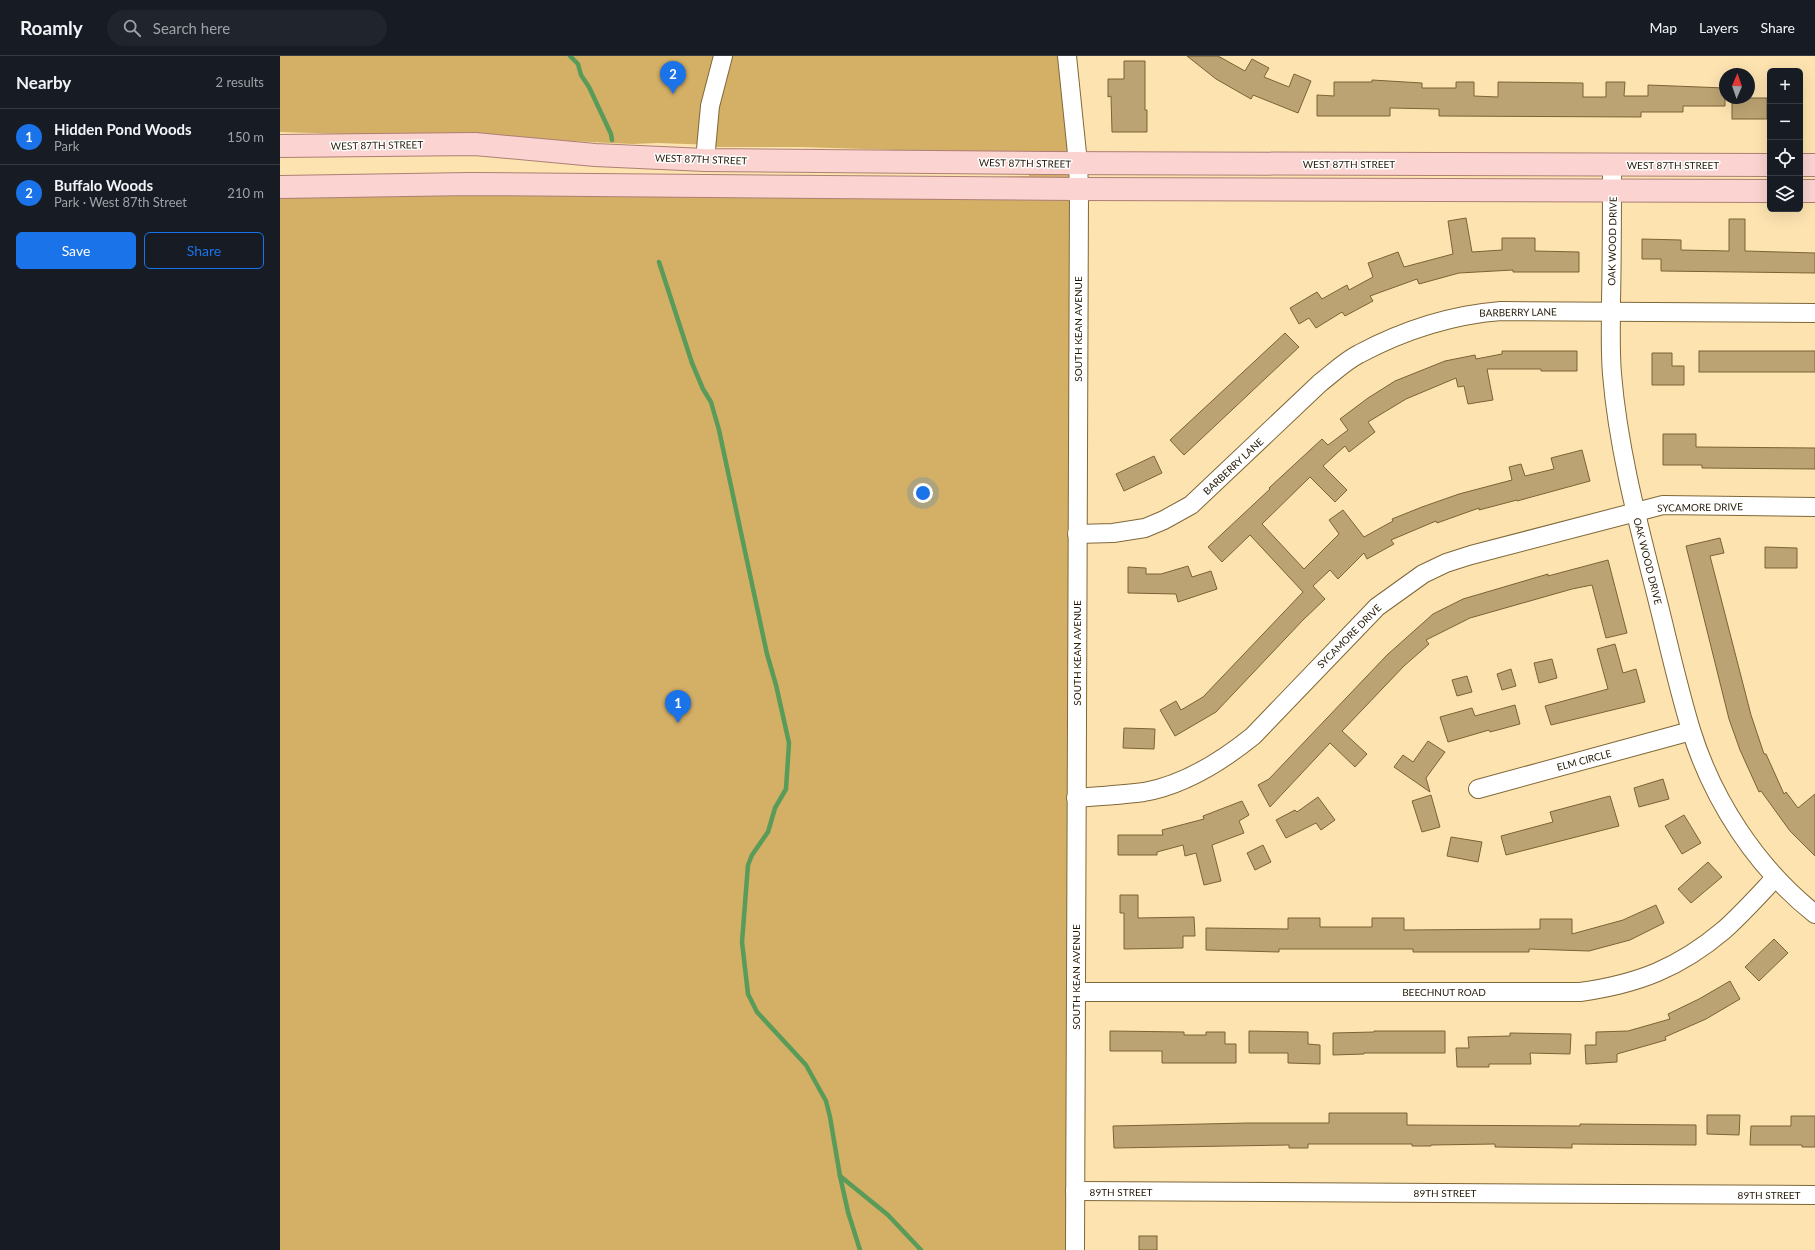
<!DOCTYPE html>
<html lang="en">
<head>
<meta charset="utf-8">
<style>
  body { margin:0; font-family:Lato,sans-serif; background:#20242c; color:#f1f3f6 }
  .controls { position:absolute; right:12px; top:12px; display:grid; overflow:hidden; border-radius:6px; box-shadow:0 4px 16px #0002 }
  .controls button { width:36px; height:36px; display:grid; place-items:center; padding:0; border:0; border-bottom:1px solid #363941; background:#171b24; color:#f1f3f6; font:20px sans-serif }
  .compass { position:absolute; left:1439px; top:12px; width:36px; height:36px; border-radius:50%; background:#171b24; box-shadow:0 4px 16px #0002; rotate:2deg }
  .you { position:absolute; left:643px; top:437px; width:14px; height:14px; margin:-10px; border:3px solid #fff; border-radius:50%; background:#1a73e8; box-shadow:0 0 0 6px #1a73e833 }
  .badge { display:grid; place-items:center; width:26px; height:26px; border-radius:50%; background:#1a73e8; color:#fff; font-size:13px; font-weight:700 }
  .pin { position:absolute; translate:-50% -33px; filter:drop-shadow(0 1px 2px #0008) }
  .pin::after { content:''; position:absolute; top:21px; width:14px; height:12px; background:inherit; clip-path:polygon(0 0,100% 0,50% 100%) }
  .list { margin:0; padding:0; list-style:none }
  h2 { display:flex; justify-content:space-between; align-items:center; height:52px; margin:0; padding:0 16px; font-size:17px }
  h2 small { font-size:13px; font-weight:400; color:#9ea1a6 }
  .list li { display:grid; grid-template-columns:26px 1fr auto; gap:12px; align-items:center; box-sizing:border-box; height:56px; padding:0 16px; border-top:1px solid #363941 }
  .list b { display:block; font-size:15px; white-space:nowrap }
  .list p { margin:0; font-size:13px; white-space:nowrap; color:#9ea1a6 }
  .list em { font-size:13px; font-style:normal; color:#9ea1a6 }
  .actions { display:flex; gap:8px; padding:12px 16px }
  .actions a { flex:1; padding:9px 0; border:1px solid #1a73e8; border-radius:6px; text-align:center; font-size:14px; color:#1a73e8 }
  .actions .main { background:#1a73e8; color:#fff }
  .icon { flex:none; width:22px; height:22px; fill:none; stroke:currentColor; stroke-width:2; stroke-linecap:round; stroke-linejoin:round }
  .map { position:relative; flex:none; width:1535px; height:1194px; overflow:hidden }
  header { display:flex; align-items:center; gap:24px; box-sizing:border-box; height:56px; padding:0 20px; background:#171b24; border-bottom:1px solid #363941 }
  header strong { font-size:19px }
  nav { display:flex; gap:22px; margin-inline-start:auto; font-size:14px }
  .search { width:280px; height:36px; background:#20242c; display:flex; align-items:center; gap:10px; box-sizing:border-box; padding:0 14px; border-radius:22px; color:#9ea1a6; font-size:15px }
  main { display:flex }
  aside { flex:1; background:#171b24 }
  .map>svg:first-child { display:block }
  .green { fill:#d4af66 }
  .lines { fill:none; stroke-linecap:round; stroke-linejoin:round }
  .stream { stroke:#599b58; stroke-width:4.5 }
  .building { fill:#bca373; stroke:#7b6334 }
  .minor-casing { stroke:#7f6838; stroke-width:20 }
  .major-casing { stroke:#ad7f75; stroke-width:24 }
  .minor { stroke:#fff; stroke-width:18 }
  .major { stroke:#fbd3d0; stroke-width:22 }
  .labels { text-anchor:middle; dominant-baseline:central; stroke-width:3; stroke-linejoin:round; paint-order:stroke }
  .street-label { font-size:10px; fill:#221805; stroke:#fff }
</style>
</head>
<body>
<header>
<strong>Roamly</strong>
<div class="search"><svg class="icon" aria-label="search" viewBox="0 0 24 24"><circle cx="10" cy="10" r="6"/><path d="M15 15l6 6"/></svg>Search here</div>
<nav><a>Map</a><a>Layers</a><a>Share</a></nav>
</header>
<main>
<aside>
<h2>Nearby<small>2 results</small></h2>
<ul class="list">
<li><span class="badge">1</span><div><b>Hidden Pond Woods</b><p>Park</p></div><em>150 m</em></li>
<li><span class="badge">2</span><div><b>Buffalo Woods</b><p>Park · West 87th Street</p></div><em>210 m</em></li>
</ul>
<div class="actions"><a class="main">Save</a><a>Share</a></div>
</aside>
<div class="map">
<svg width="1535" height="1194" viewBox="0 0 1535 1194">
  <rect width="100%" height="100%" fill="#fde3b0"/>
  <!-- green -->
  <path class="green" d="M0 0H783L793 120V1194H0V141L749 120 750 98 520 91H435V89L378 87 352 88 290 85 0 76Z"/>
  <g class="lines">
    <!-- stream -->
    <g class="stream">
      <path d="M290 0 298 8 301 19 309 31 331 78 332 84"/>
      <path d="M379 206 412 307 423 333 431 346 439 374 487 598 496 629 509 687 506 733 495 752 488 776 472 799 468 809 462 886 468 938 477 956 526 1009 546 1045 550 1061 560 1120 568 1156 580 1194"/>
      <path d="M560 1120 608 1159 641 1194"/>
    </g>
  </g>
  <!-- building -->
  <g class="building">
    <path d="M907 0H938L965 15 972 3 989 12 984 21 1009 31 1014 18 1031 25 1018 57 973 39 971 43 936 23Z"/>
    <path d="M844 5H865V54H867V76H832L831 40 828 41V23H844Z"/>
    <path d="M1092 24 1142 27V32H1176V26H1194V40L1218 41V26L1303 27V41H1326V26H1345L1344 40H1368V29L1445 32V50H1403V56H1361V61L1159 60V53L1110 52V60H1037V39L1054 40V26H1092Z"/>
    <rect x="1452" y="42" width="35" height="21"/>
    <path d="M1186 162 1192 196 1222 194V182H1255V195L1299 196V216H1233V214L1179 217 1139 228 1137 223 1090 240 1093 245 1065 260 1062 256 1036 272 1029 262 1019 268 1010 252 1037 236 1042 243 1067 229 1069 234 1093 221 1088 207 1118 196 1124 211 1173 198 1168 165Z"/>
    <path d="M1449 163H1465V195L1535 197V217L1381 215V203H1362V183L1401 184V194L1449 195Z"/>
    <path d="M1005 277 1019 291 904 399 890 384Z"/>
    <path d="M1222 295H1297V315H1261V313H1207L1213 344 1188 348 1184 330 1178 331 1176 322 1126 343 1088 366 1095 376 1069 396 1065 390 1043 410 1067 434 1055 446 1030 421 982 468 1024 513 1059 478 1049 464 1063 454 1084 481 1113 465 1112 463 1142 451 1179 438 1232 424 1229 411 1241 408 1245 420 1274 413 1271 402 1302 394 1310 425 1237 445V444L1199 454V452L1157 467 1156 465 1111 484 1114 488 1087 503 1084 497 1058 523 1050 514 1033 530 1045 543 1023 564 936 656 895 680 880 654 896 645 901 654 923 641 1023 536 970 479 942 506 928 491 990 433 989 432 1042 383 1048 389 1068 374 1060 363 1088 342 1115 325 1165 305 1195 299 1196 303 1222 298Z"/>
    <rect x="1419" y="295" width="116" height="21"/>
    <path d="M1372 297H1392V310H1404V329H1372Z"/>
    <path d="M1383 378H1416V391L1535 392V413L1422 412V409H1383Z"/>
    <path d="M874 400 882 417 844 435 836 418Z"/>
    <path d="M1440 482 1444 497 1430 500 1471 659 1484 698H1486L1504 738 1506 736 1518 752 1535 738V800L1510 775 1481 735 1479 736 1460 694 1449 663 1406 490Z"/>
    <path d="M1485 491 1517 492V512H1485Z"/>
    <path d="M1328 504 1347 577 1326 582 1312 529 1292 533 1190 562 1146 584 1149 588 1124 610 1062 675 1087 698 1075 711 1050 687 990 751 978 729 989 723 1107 599 1153 558 1183 543 1268 518V520Z"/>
    <path d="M908 510 912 521 931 515 937 533 898 546 896 538 848 537V511L866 512V518H881Z"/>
    <path d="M1335 588 1343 617 1356 613 1365 646 1271 669 1265 650 1328 633 1317 593Z"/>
    <path d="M1272 603 1277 622 1259 627 1254 607Z"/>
    <path d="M1231 613 1236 630 1222 634 1217 618Z"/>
    <path d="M1187 620 1192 636 1177 640 1172 624Z"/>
    <path d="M1235 649 1240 668 1210 676 1209 674 1168 686 1160 661 1192 652 1195 660Z"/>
    <path d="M844 672 875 673 874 693 843 692Z"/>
    <path d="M1148 685 1165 696 1146 722 1150 736 1114 711 1123 699 1133 706Z"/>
    <path d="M1383 723 1389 743 1359 751 1354 732Z"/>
    <path d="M1151 739 1160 771 1142 776 1132 745Z"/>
    <path d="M1330 740 1339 770 1226 799 1221 780 1273 766 1270 756Z"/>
    <path d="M1038 741 1055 764 1041 774 1036 767 1006 782 996 764 1015 754 1017 756Z"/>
    <path d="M962 745 969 759 959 765 964 777 932 789 941 825 924 829 916 797 905 800 903 789 877 796V799H838V779H883L882 774 924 763 923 760Z"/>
    <path d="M1404 759 1421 787 1402 798 1385 770Z"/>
    <path d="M1171 781 1202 786 1198 806 1167 800Z"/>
    <path d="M983 789 991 806 975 814 967 797Z"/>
    <path d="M1428 806 1442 821 1411 847 1398 833Z"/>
    <path d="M840 839H858V862L914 861 915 880H903V892L844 893V857H840Z"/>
    <path d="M1376 849 1384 867 1350 884 1309 895 1249 893V896H1133V893H999V896L926 894V872L1008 873V862H1040V871H1092V862H1124V874L1260 873V863H1292V878L1343 864Z"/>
    <path d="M1494 883 1508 897 1479 925 1465 911Z"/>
    <path d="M1450 925 1460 943 1426 963 1385 981 1386 984 1337 998V1006L1306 1008 1305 989H1316V976L1348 975 1390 963 1388 958 1419 943Z"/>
    <path d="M830 975 904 976V979H926V976H945V988H956V1007H882V995H830Z"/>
    <path d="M969 975 1028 976V988L1040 989V1008L1008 1007V997H969Z"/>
    <path d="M1094 975H1165V997H1084V998L1053 999V977L1094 976Z"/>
    <path d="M1230 977 1291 978 1290 998 1250 997 1251 1008H1209V1011H1177L1176 992H1189L1188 981 1230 980Z"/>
    <path d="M1049 1057H1127V1069L1300 1070V1068L1416 1069V1089L1292 1088V1092L1215 1091V1088L1151 1089V1090H1132V1088H1028V1092H1009V1089L834 1092 833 1070 968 1067H1049Z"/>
    <path d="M1427 1059H1460L1459 1079 1427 1078Z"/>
    <path d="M1511 1060H1535V1091H1522V1089H1470L1471 1070H1511Z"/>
    <rect x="859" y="1180" width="18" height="14"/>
  </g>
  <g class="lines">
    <!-- minor casing -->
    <g class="minor-casing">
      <g id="minor">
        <path d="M787 0 798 107 799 133 795 1194"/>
        <path d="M425 104 430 50 443 0"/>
        <path d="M1332 109C1332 154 1332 200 1331 246 1331 270 1330 294 1332 318 1338 391 1357 463 1375 534 1387 581 1397 628 1411 674 1433 745 1477 812 1535 858"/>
        <path d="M797 478 833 477 865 472 884 464 911 449 1040 327C1053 317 1065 305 1079 298 1124 274 1170 259 1221 255L1535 257"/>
        <path d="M1198 733 1411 675"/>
        <path d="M796 742C819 740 842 739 864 736 904 729 942 705 973 680L1097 551 1143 518 1166 507 1191 499 1383 449 1535 451"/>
        <path d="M796 936H1300C1358 928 1399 912 1444 874 1462 858 1479 839 1495 822"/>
        <path d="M795 1135 1535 1139"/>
      </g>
    </g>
    <!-- major casing -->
    <g class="major-casing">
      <g id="major">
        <path d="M0 90 195 88 315 99 425 104 765 107 1490 109"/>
        <path d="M1520 109H1535"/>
        <path d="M0 131 190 128 799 133 1490 135"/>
        <path d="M1520 135H1535"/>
      </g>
    </g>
    <!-- minor -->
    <use href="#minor" class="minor"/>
    <!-- major -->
    <use href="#major" class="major"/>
  </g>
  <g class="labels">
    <!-- street labels -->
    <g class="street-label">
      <text transform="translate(97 89) rotate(-1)">WEST 87TH STREET</text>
      <text transform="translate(421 103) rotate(2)">WEST 87TH STREET</text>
      <text transform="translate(745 107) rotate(1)">WEST 87TH STREET</text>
      <text x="1069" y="108">WEST 87TH STREET</text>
      <text x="1393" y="109">WEST 87TH STREET</text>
      <text transform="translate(1332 185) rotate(-89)">OAK WOOD DRIVE</text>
      <text transform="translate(1238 256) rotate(-1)">BARBERRY LANE</text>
      <text transform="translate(798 273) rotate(-90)">SOUTH KEAN AVENUE</text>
      <text transform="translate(953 410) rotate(-43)">BARBERRY LANE</text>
      <text transform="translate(1420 451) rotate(-1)">SYCAMORE DRIVE</text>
      <text transform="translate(1368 505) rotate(76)">OAK WOOD DRIVE</text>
      <text transform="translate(1069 580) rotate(-45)">SYCAMORE DRIVE</text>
      <text transform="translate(797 597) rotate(-90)">SOUTH KEAN AVENUE</text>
      <text transform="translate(1304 704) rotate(-15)">ELM CIRCLE</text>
      <text transform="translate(796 921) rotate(-90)">SOUTH KEAN AVENUE</text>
      <text x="1164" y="936">BEECHNUT ROAD</text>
      <text x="841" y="1136">89TH STREET</text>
      <text x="1165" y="1137">89TH STREET</text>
      <text x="1489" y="1139">89TH STREET</text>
    </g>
  </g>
</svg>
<div class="controls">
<button>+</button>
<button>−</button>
<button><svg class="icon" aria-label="locate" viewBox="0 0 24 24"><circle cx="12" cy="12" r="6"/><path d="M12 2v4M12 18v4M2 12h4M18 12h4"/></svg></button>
<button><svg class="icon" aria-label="layers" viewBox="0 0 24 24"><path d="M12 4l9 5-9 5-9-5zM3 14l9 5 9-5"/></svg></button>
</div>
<svg class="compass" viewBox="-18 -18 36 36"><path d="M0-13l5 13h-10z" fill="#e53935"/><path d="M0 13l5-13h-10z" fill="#9ea1a6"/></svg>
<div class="you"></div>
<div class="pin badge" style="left:398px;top:667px">1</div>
<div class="pin badge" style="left:393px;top:38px">2</div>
</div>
</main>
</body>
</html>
